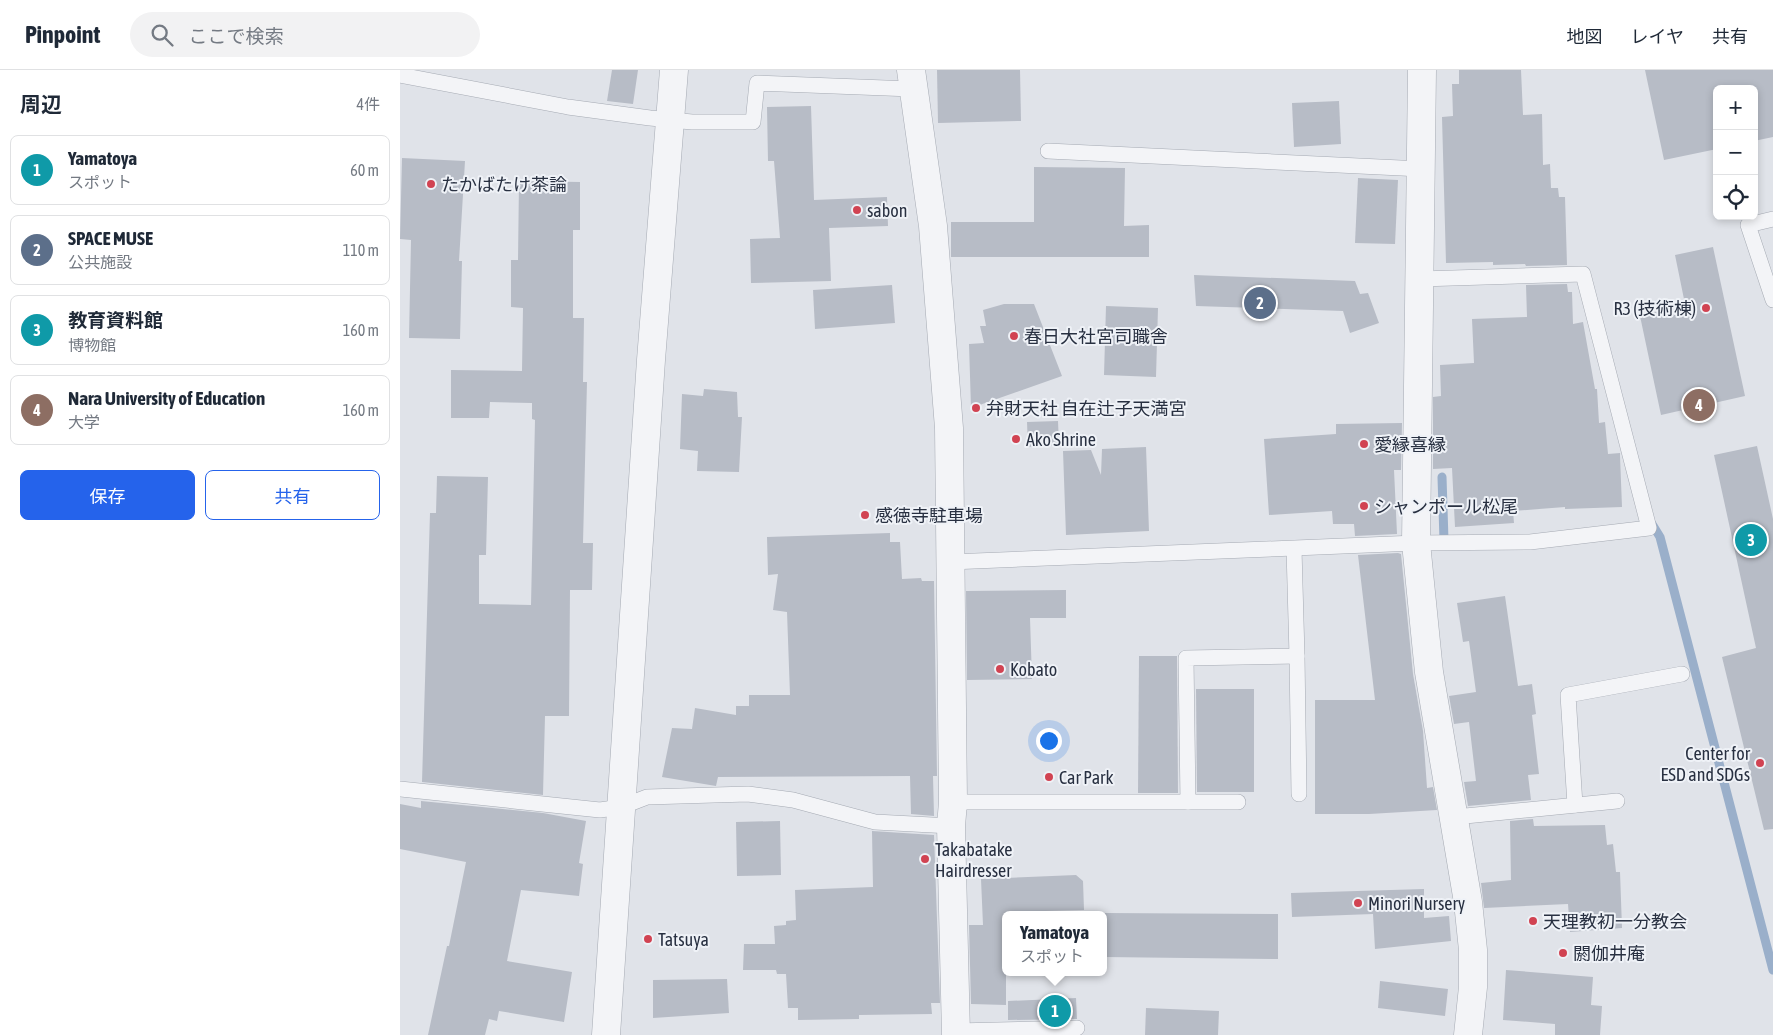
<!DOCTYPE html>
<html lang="ja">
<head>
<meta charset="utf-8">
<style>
  body { margin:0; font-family:"Asap Condensed","Noto Sans JP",sans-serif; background:#f2f2f3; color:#1f2937 }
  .controls { position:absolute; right:15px; top:15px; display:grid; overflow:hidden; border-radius:8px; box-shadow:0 2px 8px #0003 }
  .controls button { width:45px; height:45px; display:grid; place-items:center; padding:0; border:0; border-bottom:1px solid #e0e1e3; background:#fff; color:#1f2937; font:25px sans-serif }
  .you { position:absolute; left:648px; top:670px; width:18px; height:18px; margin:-12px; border:4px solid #fff; border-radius:50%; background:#1a73e8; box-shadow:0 0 0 8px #1a73e833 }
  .badge { display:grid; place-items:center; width:32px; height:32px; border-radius:50%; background:#2563eb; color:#fff; font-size:16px; font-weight:700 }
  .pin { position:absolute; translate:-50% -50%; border:2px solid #fff; box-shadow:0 1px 5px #0006 }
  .popup { position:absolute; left:602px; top:841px; width:105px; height:65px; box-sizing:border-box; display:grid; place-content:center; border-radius:8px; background:#fff; filter:drop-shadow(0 1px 4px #0005); font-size:16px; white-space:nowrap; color:#747a83 }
  .popup b { font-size:19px; color:#1f2937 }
  .popup::after { content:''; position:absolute; left:50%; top:100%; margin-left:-10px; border:10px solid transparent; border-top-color:#fff }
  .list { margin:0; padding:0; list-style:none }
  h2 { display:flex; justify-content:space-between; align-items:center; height:65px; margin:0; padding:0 20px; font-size:21px }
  h2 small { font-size:16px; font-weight:400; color:#747a83 }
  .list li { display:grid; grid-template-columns:32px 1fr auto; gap:15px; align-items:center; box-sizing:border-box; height:70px; margin:0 10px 10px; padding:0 10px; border:1px solid #e0e1e3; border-radius:8px }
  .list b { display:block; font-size:19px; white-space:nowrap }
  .list p { margin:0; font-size:16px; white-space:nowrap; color:#747a83 }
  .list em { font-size:16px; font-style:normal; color:#747a83 }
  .actions { display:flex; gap:10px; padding:15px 20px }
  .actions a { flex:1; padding:11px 0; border:1px solid #2563eb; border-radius:8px; text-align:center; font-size:18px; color:#2563eb }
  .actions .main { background:#2563eb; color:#fff }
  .icon { flex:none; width:28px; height:28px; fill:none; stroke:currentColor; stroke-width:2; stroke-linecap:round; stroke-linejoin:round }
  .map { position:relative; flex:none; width:1373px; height:965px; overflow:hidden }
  header { display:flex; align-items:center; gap:30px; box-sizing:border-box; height:70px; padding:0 25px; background:#fff; border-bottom:1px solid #e0e1e3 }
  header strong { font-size:24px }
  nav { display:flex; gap:28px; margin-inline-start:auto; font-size:18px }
  .search { width:350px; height:45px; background:#f2f2f3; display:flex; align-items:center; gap:12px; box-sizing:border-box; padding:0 18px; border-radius:28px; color:#747a83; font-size:19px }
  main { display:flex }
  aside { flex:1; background:#fff }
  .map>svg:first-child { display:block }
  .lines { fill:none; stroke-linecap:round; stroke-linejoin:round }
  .stream { stroke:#9aafca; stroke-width:9 }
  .building { fill:#b7bcc6 }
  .service-casing { stroke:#a5aab3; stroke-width:16 }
  .minor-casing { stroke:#a5aab3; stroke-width:29 }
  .tertiary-casing { stroke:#a5aab3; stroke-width:29 }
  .service { stroke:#f3f4f7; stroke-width:15 }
  .minor { stroke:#f3f4f7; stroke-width:28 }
  .tertiary { stroke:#f3f4f7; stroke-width:28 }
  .poi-dot { fill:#d14352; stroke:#eff2f7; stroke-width:2 }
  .labels { text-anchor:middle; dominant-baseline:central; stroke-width:4; stroke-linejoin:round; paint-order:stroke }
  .poi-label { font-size:18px; fill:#283041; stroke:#eff2f7; text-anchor:start }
</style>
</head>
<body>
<header>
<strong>Pinpoint</strong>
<div class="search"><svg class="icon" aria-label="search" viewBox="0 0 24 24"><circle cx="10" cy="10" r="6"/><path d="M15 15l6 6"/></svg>ここで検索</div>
<nav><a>地図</a><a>レイヤ</a><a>共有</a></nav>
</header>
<main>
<aside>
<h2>周辺<small>4件</small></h2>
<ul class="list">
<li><span class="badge" style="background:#0f9aa8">1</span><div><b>Yamatoya</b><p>スポット</p></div><em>60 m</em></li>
<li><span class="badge" style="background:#5c6f8a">2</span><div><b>SPACE MUSE</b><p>公共施設</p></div><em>110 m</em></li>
<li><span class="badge" style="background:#0f9aa8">3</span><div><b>教育資料館</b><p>博物館</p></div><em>160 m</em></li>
<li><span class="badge" style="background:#8d6e63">4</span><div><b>Nara University of Education</b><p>大学</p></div><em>160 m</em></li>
</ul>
<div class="actions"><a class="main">保存</a><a>共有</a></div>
</aside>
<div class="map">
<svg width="1373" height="965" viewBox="0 0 1373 965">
  <rect width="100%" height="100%" fill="#e0e3e9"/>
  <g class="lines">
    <!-- stream -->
    <g class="stream">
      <path d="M1042 407 1044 470H1051"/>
      <path d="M1248 455 1252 454 1260 467 1373 900"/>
    </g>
  </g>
  <!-- building -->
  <g class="building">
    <path d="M212 0H238L233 34 207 31Z"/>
    <path d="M537 0H620L621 51 538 53Z"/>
    <path d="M1059 0H1121L1123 45 1142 44 1143 95 1150 94 1151 118H1158L1159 127H1165L1167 195 1126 196 1125 194 1093 195V192L1046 193 1042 47 1053 46 1052 14H1059Z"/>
    <path d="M1245 0H1373V67L1354 71V19H1317V79L1264 90Z"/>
    <path d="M939 31 941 74 894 77 892 33Z"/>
    <path d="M411 36 414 130 487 127 488 156 429 158 431 211 351 213 350 169 380 168 374 91H368L367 37Z"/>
    <path d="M2 88 65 91 59 191H62L60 269 9 268 11 170 0 169Z"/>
    <path d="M634 97 725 98 724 156 749 155V187H551V152H634Z"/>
    <path d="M958 108 998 110 995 174 955 173Z"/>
    <path d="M119 111 180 112V160H173V248H184L183 312H187L183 473H193L192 520H170L169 646H145L143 725 22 712 30 443H36L37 406 88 407 86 485H79V534L131 535 135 350 132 349V333L90 332 89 348H51V300L122 301 123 238 111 237V190H118Z"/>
    <path d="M1313 177 1345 326 1261 345 1240 246 1285 234 1275 185Z"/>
    <path d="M794 205 955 211 960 224 968 223 979 253 950 263 943 241 796 236Z"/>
    <path d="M1167 214 1168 222H1172L1173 254 1183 252 1195 319H1197L1199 353 1205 352 1208 384 1220 383V386L1222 437 1165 439V437L1113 441 1114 453 1055 457 1052 398 1033 399V327L1041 326 1040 295 1074 293 1072 249 1127 247 1126 215Z"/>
    <path d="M492 215 495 253 415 259 413 220Z"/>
    <path d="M604 234H634L662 306 571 338 569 274 584 273 580 256H586L583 240Z"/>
    <path d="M706 236 758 238 756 307 704 305Z"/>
    <path d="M304 319 337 322 338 347H342L339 402 297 401 298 381 280 379 282 324 303 326Z"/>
    <path d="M658 351 659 375 628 377 627 352Z"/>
    <path d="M1002 353 1001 400H994L997 464 955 466 954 454H933L932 441 869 445 864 369 936 364V354Z"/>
    <path d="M1357 376 1373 449V759L1364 760 1322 587 1356 578 1314 385Z"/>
    <path d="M746 377 749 461 666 465 663 381 691 380 701 405 702 379Z"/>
    <path d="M490 463V472H500L502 509 521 508 522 511H534L537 706H533L534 746 511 744 510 706 318 707 316 716 262 707 272 658 292 659 295 638 336 645V636H349V625H390L387 542 373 540 378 504 368 505 367 467Z"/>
    <path d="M998 483 1001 484 1013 604 1023 661 1027 718 1033 717 1037 740 969 744H915V630H975L958 485Z"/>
    <path d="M666 520V548H630L632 609 567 610 566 521Z"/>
    <path d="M1105 526 1118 616 1132 614 1136 644 1132 645 1139 704 1128 705 1131 730 1068 736 1064 712 1076 711 1069 652 1054 654 1049 626 1076 622 1069 571 1063 572 1057 533Z"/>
    <path d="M739 586H777L778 723H738Z"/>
    <path d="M796 619H854V722H797Z"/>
    <path d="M21 731 143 743 186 751 179 793 183 794 179 826 121 820 107 891 172 902 164 952 99 941 97 951 89 949 85 965H28L47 876H49L66 792 0 779V734L21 738Z"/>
    <path d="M1133 749 1134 756 1205 755 1207 775 1213 774 1216 802H1220L1222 858 1170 862 1168 834 1084 838 1081 813 1111 810 1110 751Z"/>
    <path d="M380 751 381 805 337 806 336 752Z"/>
    <path d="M472 761 534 765 540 933H531L532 944 459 945V949L398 950V938H388L386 904H377L376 900H343L344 874H375L374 856 386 855V851L396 850 395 820 473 817Z"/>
    <path d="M676 805 683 811 684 840 606 842V935L571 934 569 855H583L581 809Z"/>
    <path d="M1024 819V848L1049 846 1051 871 975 879 973 844 892 847 891 823Z"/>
    <path d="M704 843 878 844V889L704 887Z"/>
    <path d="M1106 900 1193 907 1191 935 1202 936 1200 965H1155V954L1103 950Z"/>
    <path d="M327 909 329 943 253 948V910Z"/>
    <path d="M980 911 1048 919 1045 946 978 938Z"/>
    <path d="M676 928 677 949 608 950V931Z"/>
    <path d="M746 938 819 941 818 965H745Z"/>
  </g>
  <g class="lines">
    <!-- service casing -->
    <g class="service-casing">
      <g id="service">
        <path d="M0 5 168 37 250 48 292 52H353L357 13 512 19"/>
        <path d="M648 81 1022 99"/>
        <path d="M1373 149 1348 155 1373 230"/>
        <path d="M550 492 1016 473 1130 472 1249 458 1183 204 1020 209"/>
        <path d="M897 586 899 724"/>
        <path d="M0 719 200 740 221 737 247 727 348 724 393 730 475 752 551 756"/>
        <path d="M553 732H788L786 588 897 586 894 479"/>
        <path d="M788 732H838"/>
        <path d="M1175 735 1168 625 1282 604"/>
        <path d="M1055 747 1217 731"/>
        <path d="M556 961 677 958"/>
      </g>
    </g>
    <!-- minor casing -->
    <g class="minor-casing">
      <g id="minor">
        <path d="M511 0 533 156 549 358 553 732 551 756 556 965"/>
        <path d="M1022 0 1016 473 1029 602 1068 832 1073 880V917L1068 965"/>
      </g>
    </g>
    <!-- tertiary casing -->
    <g class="tertiary-casing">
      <path id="tertiary" d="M206 965 251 290 274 0"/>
    </g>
    <!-- service -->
    <use href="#service" class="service"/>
    <!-- minor -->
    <use href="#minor" class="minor"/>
    <!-- tertiary -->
    <use href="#tertiary" class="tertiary"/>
  </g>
  <!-- markers -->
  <g class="poi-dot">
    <circle cx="31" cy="114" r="5"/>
    <circle cx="457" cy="140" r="5"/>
    <circle cx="1306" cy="238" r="5"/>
    <circle cx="614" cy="266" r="5"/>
    <circle cx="576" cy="338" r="5"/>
    <circle cx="616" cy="369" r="5"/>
    <circle cx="964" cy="374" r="5"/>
    <circle cx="964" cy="436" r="5"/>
    <circle cx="465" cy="445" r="5"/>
    <circle cx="600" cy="599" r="5"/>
    <circle cx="1360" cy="693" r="5"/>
    <circle cx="649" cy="707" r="5"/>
    <circle cx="525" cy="789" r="5"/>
    <circle cx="958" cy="833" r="5"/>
    <circle cx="1133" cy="851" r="5"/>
    <circle cx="248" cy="869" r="5"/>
    <circle cx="1163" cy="883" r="5"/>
  </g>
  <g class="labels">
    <!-- poi labels -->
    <g class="poi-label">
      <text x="41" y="114">たかばたけ茶論</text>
      <text x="467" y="140">sabon</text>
      <text x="1296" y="238" text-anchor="end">R3 (技術棟)</text>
      <text x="624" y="266">春日大社宮司職舎</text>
      <text x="586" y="338">弁財天社 自在辻子天満宮</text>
      <text x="626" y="369">Ako Shrine</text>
      <text x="974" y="374">愛縁喜縁</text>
      <text x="974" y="436">シャンポール松尾</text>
      <text x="475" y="445">感徳寺駐車場</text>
      <text x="610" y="599">Kobato</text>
      <text x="1350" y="683" text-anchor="end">Center for<tspan x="1350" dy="21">ESD and SDGs</tspan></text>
      <text x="659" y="707">Car Park</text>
      <text x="535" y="779">Takabatake<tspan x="535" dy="21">Hairdresser</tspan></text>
      <text x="968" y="833">Minori Nursery</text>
      <text x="1143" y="851">天理教初一分教会</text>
      <text x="258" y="869">Tatsuya</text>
      <text x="1173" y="883">閼伽井庵</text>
    </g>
  </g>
</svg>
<div class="controls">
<button>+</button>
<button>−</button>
<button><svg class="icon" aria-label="locate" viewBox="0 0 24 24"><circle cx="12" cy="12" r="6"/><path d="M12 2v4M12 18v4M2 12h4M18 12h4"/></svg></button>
</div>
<div class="you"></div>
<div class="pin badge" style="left:655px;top:941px;background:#0f9aa8">1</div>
<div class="popup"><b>Yamatoya</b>スポット</div>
<div class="pin badge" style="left:860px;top:233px;background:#5c6f8a">2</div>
<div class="pin badge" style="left:1351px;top:470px;background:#0f9aa8">3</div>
<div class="pin badge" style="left:1299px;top:335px;background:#8d6e63">4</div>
</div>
</main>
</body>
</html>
